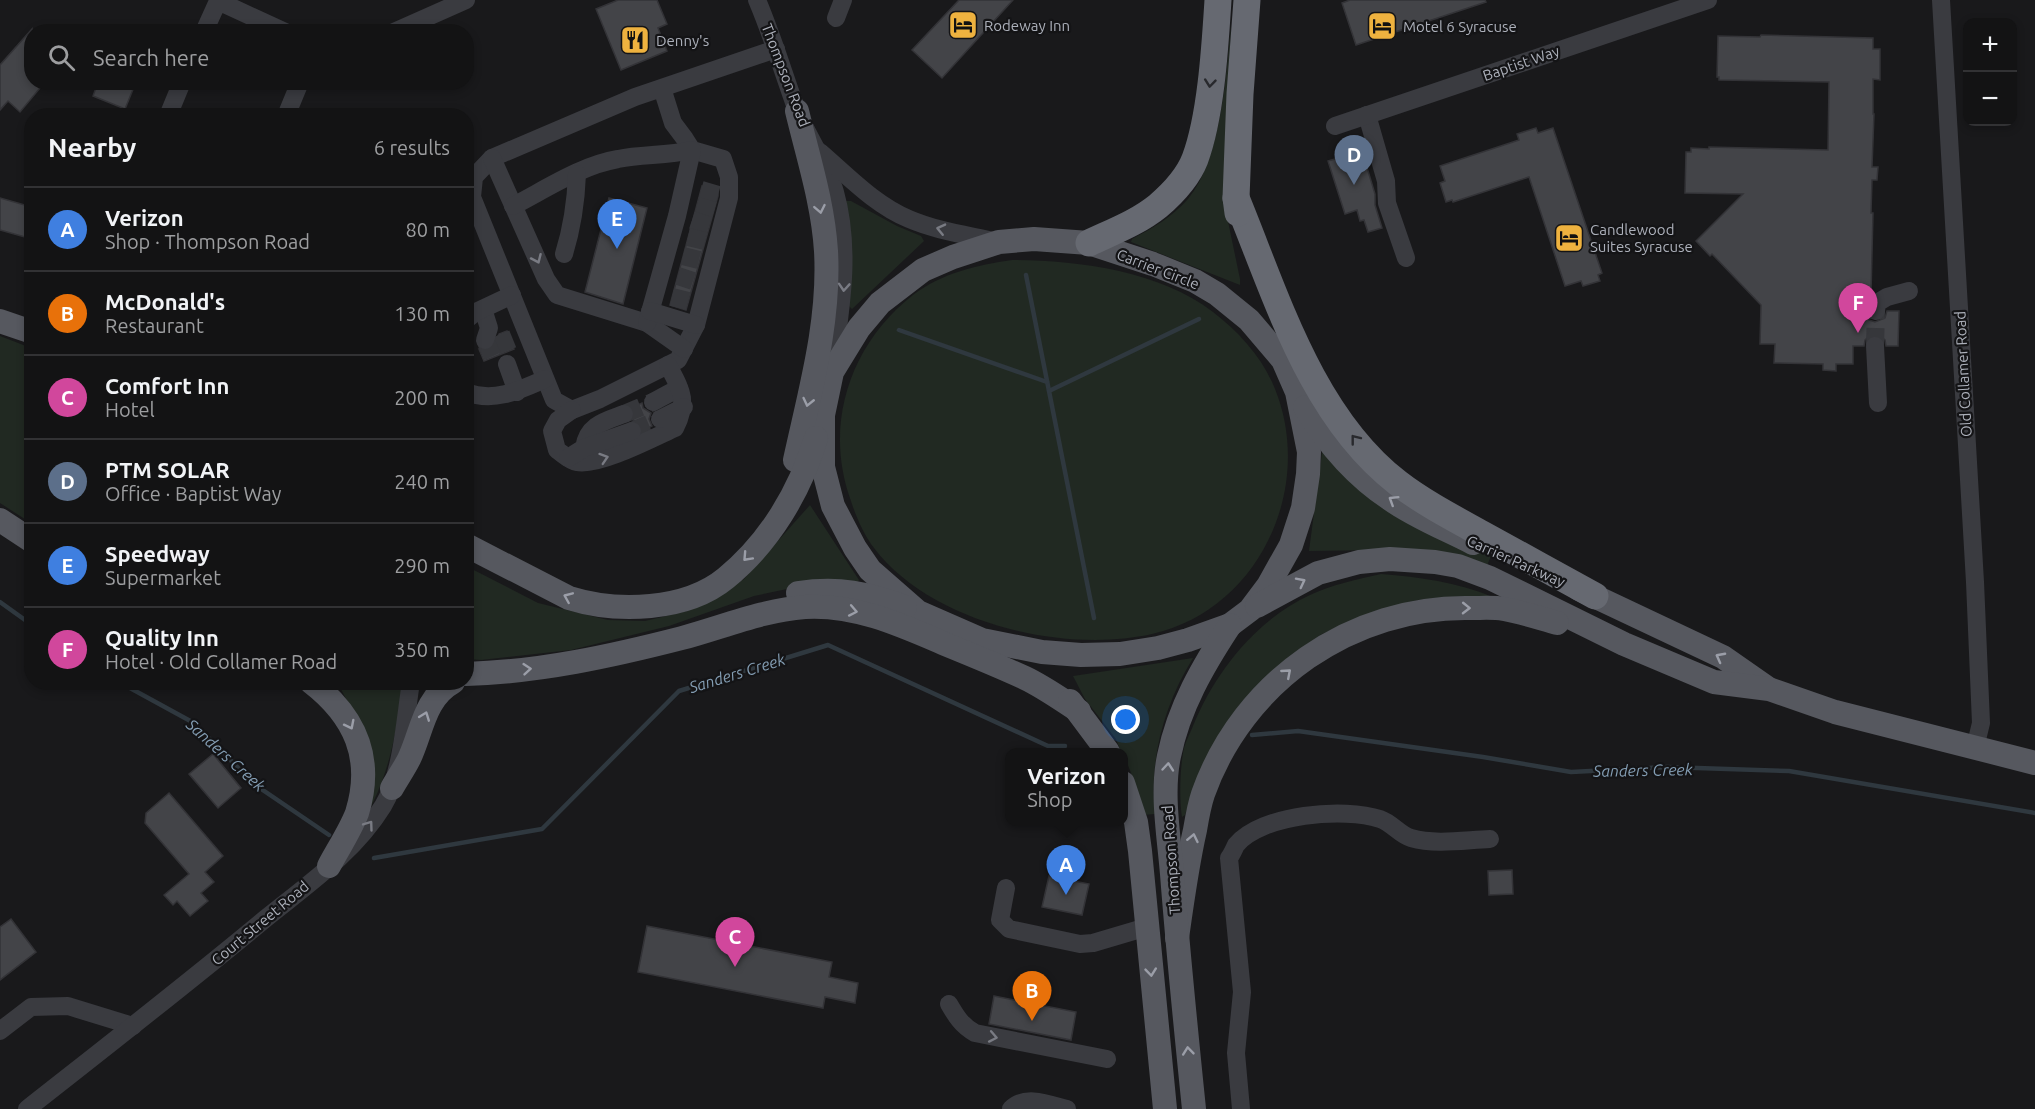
<!DOCTYPE html>
<html lang="en">
<head>
<meta charset="utf-8">
<style>
  body { margin:0; font-family:Ubuntu,sans-serif; background:#202022; color:#f1f3f6 }
  .controls { position:absolute; right:18px; top:18px; display:grid; overflow:hidden; border-radius:12px; box-shadow:0 3px 9px #0003 }
  .controls button { width:54px; height:54px; display:grid; place-items:center; padding:0; border:0; border-bottom:2px solid #323234; background:#131314; color:#f1f3f6; font:30px sans-serif }
  .you { position:absolute; left:1126px; top:720px; width:21px; height:21px; margin:-15px; border:4px solid #fff; border-radius:50%; background:#1a73e8; box-shadow:0 0 0 9px #1a73e833 }
  .badge { display:grid; place-items:center; width:39px; height:39px; border-radius:50%; background:#db2777; color:#fff; font-size:20px; font-weight:700 }
  .pin { position:absolute; translate:-50% -50px; filter:drop-shadow(0 2px 3px #0008) }
  .pin::after { content:''; position:absolute; top:32px; width:21px; height:18px; background:inherit; clip-path:polygon(0 0,100% 0,50% 100%) }
  .popup { position:absolute; left:1005px; top:748px; width:123px; height:78px; box-sizing:border-box; display:grid; place-content:center; border-radius:12px; background:#131314; filter:drop-shadow(0 2px 4px #0005); font-size:20px; white-space:nowrap; color:#9d9ea0 }
  .popup b { font-size:22px; color:#f1f3f6 }
  .popup::after { content:''; position:absolute; left:50%; top:100%; margin-left:-12px; border:12px solid transparent; border-top-color:#131314 }
  .list { margin:0; padding:0; list-style:none }
  h2 { display:flex; justify-content:space-between; align-items:center; height:78px; margin:0; padding:0 24px; font-size:26px }
  h2 small { font-size:20px; font-weight:400; color:#9d9ea0 }
  .list li { display:grid; grid-template-columns:39px 1fr auto; gap:18px; align-items:center; box-sizing:border-box; height:84px; padding:0 24px; border-top:2px solid #323234 }
  .list b { display:block; font-size:22px; white-space:nowrap }
  .list p { margin:0; font-size:20px; white-space:nowrap; color:#9d9ea0 }
  .list em { font-size:20px; font-style:normal; color:#9d9ea0 }
  .icon { flex:none; width:33px; height:33px; fill:none; stroke:currentColor; stroke-width:2; stroke-linecap:round; stroke-linejoin:round }
  .map { position:relative; flex:none; width:2035px; height:1109px; overflow:hidden }
  .search { position:absolute; background:#131314; box-shadow:0 3px 9px #0003; left:24px; top:24px; width:450px; height:66px; display:flex; align-items:center; gap:15px; box-sizing:border-box; padding:0 21px; border-radius:24px; color:#9d9ea0; font-size:22px }
  .panel { position:absolute; background:#131314; box-shadow:0 3px 9px #0003; left:24px; top:108px; width:450px; height:582px; border-radius:24px }
  .map>svg:first-child { display:block }
  .green { fill:#212922 }
  .lines { fill:none; stroke-linecap:round; stroke-linejoin:round }
  .stream { stroke:#2f383f; stroke-width:4.5 }
  .building { fill:#434448; stroke:#333337; stroke-width:1.5 }
  .minor-tunnel { stroke:#36373b; stroke-width:18; stroke-dasharray:18 9; stroke-linecap:butt }
  .minor { stroke:#3a3b40; stroke-width:18 }
  .major { stroke:#56585f; stroke-width:24 }
  .highway { stroke:#666971; stroke-width:27 }
  .oneway { stroke:#28292d }
  .oneway2 { stroke:#9b9ea8 }
  .oneway3 { stroke:#797b83 }
  .labels { text-anchor:middle; dominant-baseline:central; stroke-width:4.5; stroke-linejoin:round; paint-order:stroke }
  .poi-label { font-size:15px; fill:#acb0ba; stroke:#141416; text-anchor:start }
  .street-label { font-size:15px; fill:#acb0ba; stroke:#141416 }
  .water-label { font-size:16px; font-style:italic; fill:#849eb4; stroke:#141416 }
</style>
</head>
<body>
<div class="map">
<svg width="2035" height="1109" viewBox="0 0 2035 1109">
  <rect width="100%" height="100%" fill="#19191b"/>
  <!-- green -->
  <g class="green">
    <path d="M1231 25 1224 202 1240 279V285L1131 242 1132 239C1153 228 1172 217 1188 199 1221 159 1226 76 1231 25Z"/>
    <path d="M846 201H851L897 226 921 236 924 241 852 309 847 304Z"/>
    <path d="M1012 260C1077 260 1160 271 1213 312 1239 332 1263 358 1275 389 1315 488 1259 610 1152 634 1064 654 931 623 874 548 864 535 856 517 851 501 823 425 850 344 913 295 942 273 977 265 1012 260Z"/>
    <path d="M0 336 31 348V523L0 503Z"/>
    <path d="M1323 445 1399 513 1491 556 1486 568 1384 550 1309 551Z"/>
    <path d="M810 505 859 580 856 585 787 589 754 596 669 626 571 650 481 660 467 659 466 566 538 603 608 620 645 621 687 611 715 597 744 579Z"/>
    <path d="M1381 574C1420 577 1456 582 1493 597L1418 600 1379 610 1322 634 1286 659 1248 696 1221 731 1203 764 1185 815 1182 817C1179 799 1180 766 1184 748 1186 741 1190 733 1193 726 1215 672 1256 620 1310 595 1331 585 1358 579 1381 574Z"/>
    <path d="M1193 658C1164 705 1149 759 1155 814L1143 815 1137 789 1123 752H1121L1116 739 1085 699 1073 676Z"/>
    <path d="M339 685H402C397 734 388 780 362 823L359 725Z"/>
  </g>
  <g class="lines">
    <!-- stream -->
    <g class="stream">
      <path d="M1026 275 1094 618"/>
      <path d="M899 330 1047 382"/>
      <path d="M1049 391 1199 319"/>
      <path d="M0 602 32 625"/>
      <path d="M119 682 194 723 254 784 329 835"/>
      <path d="M1252 735 1298 731 1483 757 1571 772 1667 767 1789 771 2035 813"/>
      <path d="M374 858 542 829 679 691 828 645 1048 746H1065"/>
    </g>
  </g>
  <!-- building -->
  <g class="building">
    <path d="M618 0H657L667 24 658 28 667 51 621 70 596 9Z"/>
    <path d="M959 0H1013L942 78 912 50Z"/>
    <path d="M1350 0H1485L1486 2 1356 45 1342 3Z"/>
    <path d="M32 29V82H45L20 112 8 101 0 110V65Z"/>
    <path d="M1761 35 1873 38V49H1880V80L1873 79V114H1874L1872 167H1878L1877 180H1872L1871 213H1873L1871 294 1866 301 1865 310 1869 320 1875 322 1885 318 1887 311H1899L1898 346H1886L1885 340 1880 336H1869L1865 340 1864 346H1853V364H1836V371L1823 370V364L1774 363 1775 344H1760L1761 305 1712 254 1710 256 1696 241 1743 194 1685 193 1686 152H1691V148L1709 149V147L1828 150 1829 82 1719 80V77H1717L1718 36 1760 37Z"/>
    <path d="M98 82H136L125 109 93 96Z"/>
    <path d="M1536 128 1538 133 1553 128 1602 273 1598 275 1600 281 1583 286 1581 281 1565 286 1529 177 1453 202 1452 200 1446 202 1440 183 1445 181 1440 166 1519 140 1517 134Z"/>
    <path d="M1362 151 1375 194V205L1382 228 1368 232 1364 220 1360 221 1357 210 1345 214 1328 161Z"/>
    <path d="M702 186 718 191V196L686 310 670 305Z"/>
    <path d="M0 198 32 207V239L0 230Z"/>
    <path d="M609 198 647 208 623 304 585 292Z"/>
    <path d="M507 331 514 349 484 361 479 349 487 351 492 349 499 334Z"/>
    <path d="M642 403 643 408 651 413 649 419 652 426 643 431 640 423 633 420 635 415 633 407Z"/>
    <path d="M213 754 241 788 218 808 189 774Z"/>
    <path d="M169 793 223 856 205 872 214 882 201 893 208 901 190 916 177 901 173 905 164 895 189 874 145 823 146 813Z"/>
    <path d="M1512 870 1513 894 1489 895 1488 871Z"/>
    <path d="M1049 876 1089 884 1082 915 1042 907Z"/>
    <path d="M11 919 36 952 0 980V927Z"/>
    <path d="M647 926 832 962 829 977 858 983 855 1003 825 997 823 1008 638 972Z"/>
    <path d="M994 996 1076 1012 1071 1040 989 1024Z"/>
  </g>
  <g class="lines">
    <!-- minor-tunnel -->
    <g class="minor-tunnel">
      <path d="M701 190 718 195"/>
      <path d="M697 206 714 211"/>
      <path d="M692 220 710 226"/>
      <path d="M688 237 705 241"/>
      <path d="M683 256 699 260"/>
      <path d="M678 276 693 281"/>
      <path d="M672 297 688 301"/>
      <path d="M501 334 508 351"/>
      <path d="M485 340 493 357"/>
      <path d="M1875 346 1876 311"/>
      <path d="M624 414 653 402"/>
      <path d="M632 431 660 419"/>
    </g>
    <!-- minor -->
    <g class="minor">
      <path d="M757 0C772 35 783 72 796 108 807 136 826 162 835 192 851 249 841 307 833 365"/>
      <path d="M1941 0 1975 582 1981 723 1975 748"/>
      <path d="M836 18 843 0"/>
      <path d="M204 32 218 1 285 32"/>
      <path d="M394 32 466 0"/>
      <path d="M662 88 673 123 685 139 692 150 723 159 729 177V198L696 325 678 360 600 399 572 410 554 400 472 197 474 177 492 158 635 97 776 49"/>
      <path d="M1367 115 1386 181 1387 203 1406 258"/>
      <path d="M168 116 182 82"/>
      <path d="M286 116 300 82"/>
      <path d="M1335 126 1708 0"/>
      <path d="M820 152C848 176 875 205 909 219 937 231 968 235 998 242"/>
      <path d="M492 158 546 279 557 295 647 323 684 349"/>
      <path d="M513 206C546 189 582 165 618 159 643 154 666 156 692 150L677 216 647 323"/>
      <path d="M564 254C572 228 576 201 577 174"/>
      <path d="M483 309 489 328 485 340"/>
      <path d="M650 311 696 325"/>
      <path d="M1876 311 1877 303 1887 297 1909 291"/>
      <path d="M466 320 476 312 512 295"/>
      <path d="M1875 346 1878 403"/>
      <path d="M507 364 517 392"/>
      <path d="M466 392C494 403 520 390 545 379"/>
      <path d="M653 402 679 388"/>
      <path d="M572 410 558 420 552 431 557 450C563 454 570 461 577 462 598 467 655 437 675 428 689 401 681 390 668 365"/>
      <path d="M660 419 684 407"/>
      <path d="M584 448C587 425 605 421 624 414"/>
      <path d="M568 458 584 448 632 431"/>
      <path d="M1006 888 1000 920 1009 929 1080 944 1093 943 1147 927"/>
      <path d="M949 1004C956 1016 962 1026 975 1033L1107 1059"/>
      <path d="M0 1031 31 1007 68 1006 133 1026"/>
      <path d="M27 1109C107 1046 187 984 265 919 307 885 354 853 383 806 402 775 405 719 411 682"/>
      <path d="M1011 1109C1025 1094 1051 1105 1067 1109"/>
      <path d="M1241 1109 1236 1053 1242 992 1229 858C1232 854 1234 849 1236 845 1261 814 1345 807 1380 819 1392 823 1400 835 1411 838 1436 845 1464 840 1490 839"/>
    </g>
    <!-- major -->
    <g class="major">
      <path d="M1034 239 1089 243 1153 264 1195 281 1217 294 1249 320 1283 360 1297 392 1309 452 1308 474 1303 508 1291 545 1268 586 1250 610 1230 625 1188 640 1158 648 1120 654 1081 655 1042 652 982 640 918 612 870 570 855 548 833 506 823 467V415L832 372 859 328 880 303 923 270 953 257 999 242Z"/>
      <path d="M0 321 32 332"/>
      <path d="M1305 407C1327 443 1355 476 1390 499 1415 517 1446 529 1473 543"/>
      <path d="M795 460C810 391 830 322 826 251 823 203 808 157 797 111"/>
      <path d="M0 520 32 541"/>
      <path d="M466 545 569 598C617 613 686 611 726 578 770 542 800 491 816 438"/>
      <path d="M1579 589 1723 657 1766 687"/>
      <path d="M798 593C839 587 867 593 905 607"/>
      <path d="M1257 606 1318 573 1359 562 1390 559 1435 562 1458 566 1490 578 1624 644 1714 682 1769 689 1835 712 2035 763"/>
      <path d="M466 674C539 672 612 656 682 638 723 627 763 610 805 607 855 604 901 625 945 644 972 655 999 666 1025 678 1044 687 1062 700 1079 711"/>
      <path d="M311 682C355 716 374 758 357 813 350 831 338 849 329 866"/>
      <path d="M1070 701 1108 752"/>
      <path d="M1123 783 1136 822 1140 851 1165 1109"/>
      <path d="M392 788C397 779 404 769 409 759 422 732 424 698 453 682"/>
      <path d="M1177 938C1182 902 1187 865 1195 830 1197 818 1199 806 1203 794 1243 681 1352 605 1472 608 1482 608 1494 607 1504 609 1521 612 1539 618 1557 623"/>
      <path d="M1194 1109C1186 1031 1178 952 1172 874 1169 836 1161 793 1169 756 1179 707 1203 666 1230 625"/>
    </g>
    <!-- highway -->
    <g class="highway">
      <path d="M1236 198C1276 295 1311 416 1398 483 1424 503 1455 519 1484 535 1521 555 1558 576 1595 596"/>
      <path d="M1238 213 1236 198 1240 94 1247 0"/>
      <path d="M1089 243C1112 232 1137 223 1158 206 1172 194 1188 177 1195 159 1211 116 1215 47 1218 0"/>
    </g>
  </g>
  <!-- one-way arrows -->
  <defs><path id="oneway-chevron" d="M-2-3.5L2.5 0L-2 3.5" fill="none" stroke-width="1.6" stroke-linecap="round" stroke-linejoin="round" transform="scale(1.5)"/></defs>
  <g class="oneway">
    <use href="#oneway-chevron" transform="translate(1210 83) rotate(96)"/>
    <use href="#oneway-chevron" transform="translate(1355 439) rotate(-128)"/>
  </g>
  <g class="oneway2">
    <use href="#oneway-chevron" transform="translate(820 209) rotate(79)"/>
    <use href="#oneway-chevron" transform="translate(808 402) rotate(103)"/>
    <use href="#oneway-chevron" transform="translate(1393 500) rotate(-148)"/>
    <use href="#oneway-chevron" transform="translate(747 557) rotate(133)"/>
    <use href="#oneway-chevron" transform="translate(1301 582) rotate(-27)"/>
    <use href="#oneway-chevron" transform="translate(568 597) rotate(-157)"/>
    <use href="#oneway-chevron" transform="translate(1466 608) rotate(1)"/>
    <use href="#oneway-chevron" transform="translate(853 611) rotate(11)"/>
    <use href="#oneway-chevron" transform="translate(1720 657) rotate(-152)"/>
    <use href="#oneway-chevron" transform="translate(527 669) rotate(-5)"/>
    <use href="#oneway-chevron" transform="translate(1287 673) rotate(-41)"/>
    <use href="#oneway-chevron" transform="translate(425 716) rotate(-69)"/>
    <use href="#oneway-chevron" transform="translate(350 725) rotate(63)"/>
    <use href="#oneway-chevron" transform="translate(1168 767) rotate(-85)"/>
    <use href="#oneway-chevron" transform="translate(1193 838) rotate(-78)"/>
    <use href="#oneway-chevron" transform="translate(1151 972) rotate(84)"/>
    <use href="#oneway-chevron" transform="translate(1188 1051) rotate(-96)"/>
  </g>
  <g class="oneway3">
    <use href="#oneway-chevron" transform="translate(941 229) rotate(-167)"/>
    <use href="#oneway-chevron" transform="translate(537 259) rotate(66)"/>
    <use href="#oneway-chevron" transform="translate(844 287) rotate(94)"/>
    <use href="#oneway-chevron" transform="translate(604 458) rotate(-18)"/>
    <use href="#oneway-chevron" transform="translate(369 825) rotate(-54)"/>
    <use href="#oneway-chevron" transform="translate(993 1037) rotate(11)"/>
  </g>
  <!-- icons -->
  <defs>
    <g id="hotel-square" transform="scale(1.5)"><rect x="-9" y="-9" width="18" height="18" rx="4" fill="#eeb23f" stroke="#141416"/><path d="M-6-4.5h1.5V1H6V5H4.5V3h-9V5H-6ZM-4 0a1.8 1.8 0 1 1 3.6 0ZM.5 0V-2.5h3Q6-2.5 6 0Z" fill="#111"/></g>
    <g id="restaurant-square" transform="scale(1.5)"><rect x="-9" y="-9" width="18" height="18" rx="4" fill="#eeb23f" stroke="#141416"/><path d="M-5-6h1v4h1v-4h1v4h1v-4h1v5L-1.5 .5V6h-2V.5L-5-1ZM5-6V6H3V1.5H1.5Q1.5-4 5-6Z" fill="#111"/></g>
  </defs>
  <g fill-rule="evenodd">
    <use href="#hotel-square" x="963" y="25"/>
    <use href="#hotel-square" x="1382" y="26"/>
    <use href="#restaurant-square" x="635" y="40"/>
    <use href="#hotel-square" x="1569" y="238"/>
  </g>
  <g class="labels">
    <!-- poi labels -->
    <g class="poi-label">
      <text x="984" y="25">Rodeway Inn</text>
      <text x="1403" y="26">Motel 6 Syracuse</text>
      <text x="656" y="40">Denny's</text>
      <text x="1590" y="229">Candlewood<tspan x="1590" dy="17">Suites Syracuse</tspan></text>
    </g>
    <!-- street labels -->
    <g class="street-label">
      <text transform="translate(1521 63) rotate(-19)">Baptist Way</text>
      <text transform="translate(786 75) rotate(69)">Thompson Road</text>
      <text transform="translate(1158 269) rotate(21)">Carrier Circle</text>
      <text transform="translate(1963 374) rotate(-93)">Old Collamer Road</text>
      <text transform="translate(1516 561) rotate(24)">Carrier Parkway</text>
      <text transform="translate(1171 860) rotate(-94)">Thompson Road</text>
      <text transform="translate(260 923) rotate(-40)">Court Street Road</text>
    </g>
    <!-- water labels -->
    <g class="water-label">
      <text transform="translate(737 673) rotate(-17)">Sanders Creek</text>
      <text transform="translate(226 755) rotate(42)">Sanders Creek</text>
      <text transform="translate(1643 770) rotate(-1)">Sanders Creek</text>
    </g>
  </g>
</svg>
<div class="controls">
<button>+</button>
<button>−</button>
</div>
<div class="you"></div>
<div class="pin badge" style="left:1066px;top:895px;background:#3f7fe0">A</div>
<div class="popup"><b>Verizon</b>Shop</div>
<div class="pin badge" style="left:1032px;top:1021px;background:#e8710a">B</div>
<div class="pin badge" style="left:735px;top:967px;background:#d1479c">C</div>
<div class="pin badge" style="left:1354px;top:185px;background:#5c6f8a">D</div>
<div class="pin badge" style="left:617px;top:249px;background:#3f7fe0">E</div>
<div class="pin badge" style="left:1858px;top:333px;background:#d1479c">F</div>
<div class="search"><svg class="icon" aria-label="search" viewBox="0 0 24 24"><circle cx="10" cy="10" r="6"/><path d="M15 15l6 6"/></svg>Search here</div>
<section class="panel">
<h2>Nearby<small>6 results</small></h2>
<ul class="list">
<li><span class="badge" style="background:#3f7fe0">A</span><div><b>Verizon</b><p>Shop · Thompson Road</p></div><em>80 m</em></li>
<li><span class="badge" style="background:#e8710a">B</span><div><b>McDonald's</b><p>Restaurant</p></div><em>130 m</em></li>
<li><span class="badge" style="background:#d1479c">C</span><div><b>Comfort Inn</b><p>Hotel</p></div><em>200 m</em></li>
<li><span class="badge" style="background:#5c6f8a">D</span><div><b>PTM SOLAR</b><p>Office · Baptist Way</p></div><em>240 m</em></li>
<li><span class="badge" style="background:#3f7fe0">E</span><div><b>Speedway</b><p>Supermarket</p></div><em>290 m</em></li>
<li><span class="badge" style="background:#d1479c">F</span><div><b>Quality Inn</b><p>Hotel · Old Collamer Road</p></div><em>350 m</em></li>
</ul>
</section>
</div>
</body>
</html>
